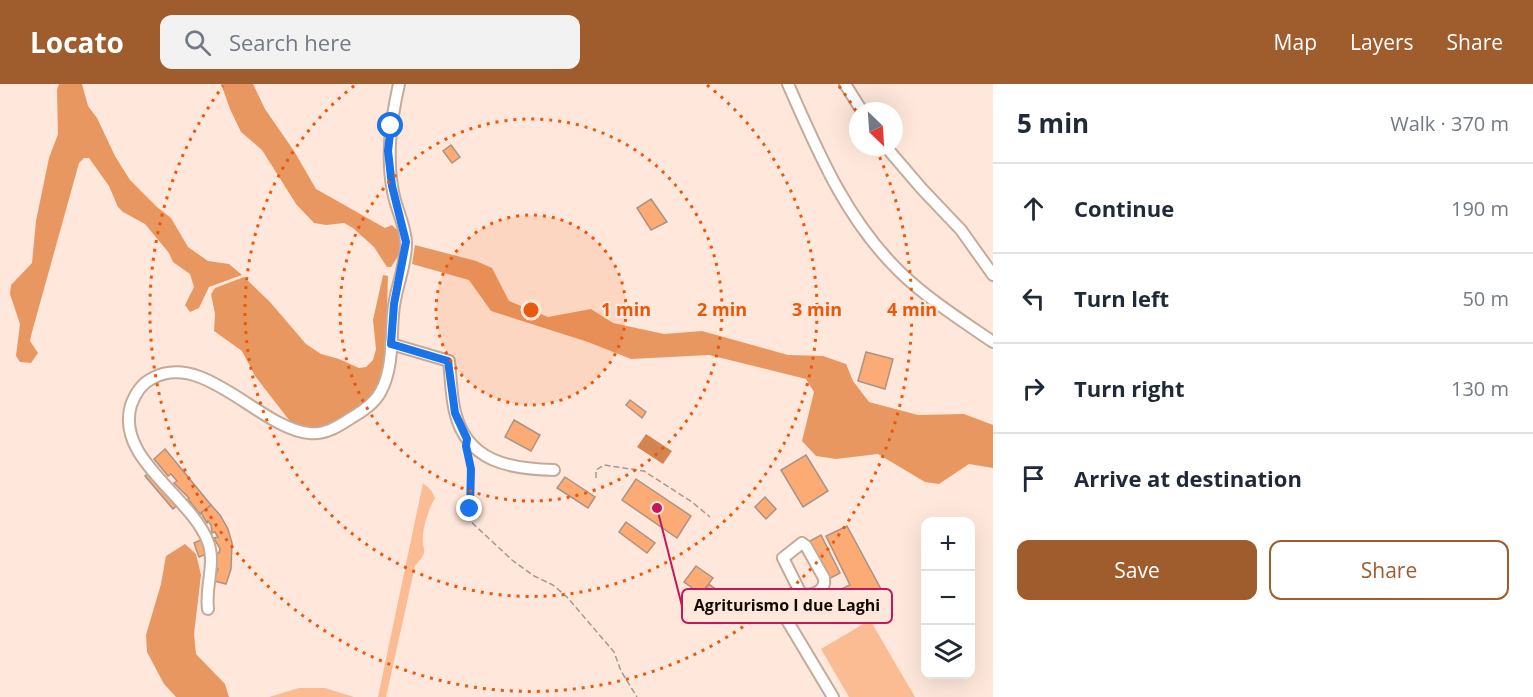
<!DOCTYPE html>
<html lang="en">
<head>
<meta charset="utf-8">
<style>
  body { margin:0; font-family:"Open Sans",sans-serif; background:#f2f2f3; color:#1f2937 }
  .controls { position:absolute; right:18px; bottom:18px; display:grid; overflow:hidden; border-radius:12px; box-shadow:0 6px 24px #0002 }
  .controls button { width:54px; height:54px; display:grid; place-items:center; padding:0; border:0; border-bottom:2px solid #e0e1e3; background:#fff; color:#1f2937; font:30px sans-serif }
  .compass { position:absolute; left:849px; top:18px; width:54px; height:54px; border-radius:50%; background:#fff; box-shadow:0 6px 24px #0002; rotate:155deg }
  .stop { position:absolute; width:18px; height:18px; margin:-14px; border:4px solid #1a73e8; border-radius:50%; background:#fff }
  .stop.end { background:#1a73e8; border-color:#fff; box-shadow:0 2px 6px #0008 }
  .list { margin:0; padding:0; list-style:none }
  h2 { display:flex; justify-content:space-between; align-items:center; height:78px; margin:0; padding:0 24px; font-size:26px }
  h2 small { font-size:20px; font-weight:400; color:#747a83 }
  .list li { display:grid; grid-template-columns:39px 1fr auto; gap:18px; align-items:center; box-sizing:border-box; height:90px; padding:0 24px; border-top:2px solid #e0e1e3 }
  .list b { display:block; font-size:22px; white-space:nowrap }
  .list em { font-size:20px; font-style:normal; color:#747a83 }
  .actions { display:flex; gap:12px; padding:18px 24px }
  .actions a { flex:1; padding:14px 0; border:2px solid #9f5c2c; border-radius:12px; text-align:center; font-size:21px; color:#9f5c2c }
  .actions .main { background:#9f5c2c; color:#fff }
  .icon { flex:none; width:33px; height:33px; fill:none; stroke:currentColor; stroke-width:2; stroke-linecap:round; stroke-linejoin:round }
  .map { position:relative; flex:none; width:993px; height:613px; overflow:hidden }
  header { display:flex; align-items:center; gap:36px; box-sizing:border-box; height:84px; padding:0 30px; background:#9f5c2c; color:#fff }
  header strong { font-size:28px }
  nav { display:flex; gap:33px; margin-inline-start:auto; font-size:21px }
  .search { width:420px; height:54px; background:#f2f2f3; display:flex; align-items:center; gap:15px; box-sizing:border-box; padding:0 21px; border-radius:12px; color:#747a83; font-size:22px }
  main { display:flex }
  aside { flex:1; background:#fff }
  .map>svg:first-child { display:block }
  .green { fill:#fbbc93 }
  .forest { fill:#e89761 }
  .water { fill:#d4854f }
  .building { fill:#fdab75; stroke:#ac9282; stroke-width:1.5 }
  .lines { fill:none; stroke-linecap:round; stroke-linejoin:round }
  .minor-casing { stroke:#c4aa99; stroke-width:14 }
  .path { stroke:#a9978d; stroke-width:1.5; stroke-dasharray:6 3; stroke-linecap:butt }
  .minor { stroke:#fff; stroke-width:10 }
  .route { stroke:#1a73e8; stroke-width:8 }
  .ring { fill:none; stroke:#e8590c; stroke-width:3; stroke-dasharray:3 6 }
  .centre { fill:#e8590c; stroke:#ffe8db; stroke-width:3 }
  .ring-label { font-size:18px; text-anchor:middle; font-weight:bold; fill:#e8590c; stroke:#ffe8db; stroke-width:4.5; stroke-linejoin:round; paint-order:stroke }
  .leader { fill:none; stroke:#c2185b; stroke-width:2 }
  .callout-dot { fill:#c2185b; stroke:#ffe8db; stroke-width:2 }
  .callout { fill:#ffe8db; stroke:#c2185b; stroke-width:2 }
  .callout-label { font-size:16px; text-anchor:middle; font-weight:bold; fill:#130a05 }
</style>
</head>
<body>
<header>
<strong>Locato</strong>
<div class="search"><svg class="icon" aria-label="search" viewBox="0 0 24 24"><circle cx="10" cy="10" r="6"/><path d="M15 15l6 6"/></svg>Search here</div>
<nav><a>Map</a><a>Layers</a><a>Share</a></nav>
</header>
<main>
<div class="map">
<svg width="993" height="613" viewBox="0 0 993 613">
  <rect width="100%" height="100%" fill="#ffe8db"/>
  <!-- green -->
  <g class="green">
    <path d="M423 399 431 406 435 414C429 424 424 440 423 451 421 468 431 464 415 482L386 613H378Z"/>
    <path d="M870 536 915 613H849L821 565Z"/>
    <path d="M299 604H325L354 613H269Z"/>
  </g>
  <!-- forest -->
  <g class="forest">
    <path d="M59 0H82L88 22 97 34 115 72 130 96 157 123 171 134 188 163 208 177 229 180 242 191 209 203 199 224 190 228 185 221 194 203 190 190 173 178 169 169 145 140 123 128 118 123 109 102 89 74H84L79 79 32 248 30 257 38 269 31 279 20 278 16 272 20 240 10 210 11 201 32 179 36 137 49 74 58 50 57 6Z"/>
    <path d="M221 0H253L265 25 294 67 316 105 385 144 392 141 402 151 399 171 391 183H387L374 163 353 144 344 139 326 141 314 139 296 120 262 66 241 48 230 25Z"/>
    <path d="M415 161 476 177 492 184 509 217 548 233 591 225 613 239 664 250 702 247 788 271 823 272 846 280 853 297 869 318 918 331 964 330 993 341V384L969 380 939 400 925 398 878 370 836 375 816 372 802 357 814 308 806 295 709 271 631 275 588 258 491 227 469 196 412 180Z"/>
    <path d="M383 191 388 192C386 227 391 292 367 318 353 333 327 340 308 346L289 336 255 292 242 267 214 247 215 230 211 210 215 204 244 193 270 218 306 260 321 270 339 275 359 284 366 283 373 276 376 265 373 236Z"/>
    <path d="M185 460 196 470 201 491 194 550 196 570 225 600 229 613H176L164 600 147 568 146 551 161 500 166 472Z"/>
  </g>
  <!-- water -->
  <path class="water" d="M646 350 672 367 663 380 637 363Z"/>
  <!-- building -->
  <g class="building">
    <path d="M451 61 460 73 452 79 443 67Z"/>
    <path d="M651 115 667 138 651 146 637 124Z"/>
    <path d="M866 268 893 275 885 305 858 297Z"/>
    <path d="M630 316 646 328 642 334 626 321Z"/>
    <path d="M514 336 540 351 531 367 505 353Z"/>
    <path d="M165 365 211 421 200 430 188 415 189 414 174 399 177 397 171 390 168 392 154 375Z"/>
    <path d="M806 371 828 407 803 423 781 386Z"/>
    <path d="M151 386 179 420 173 425 145 392Z"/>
    <path d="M565 393 595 413 588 424 557 404Z"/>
    <path d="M636 395 691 432 677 454 622 416Z"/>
    <path d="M765 413 776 425 766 435 755 423Z"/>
    <path d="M211 421 220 431 228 445 232 459 231 485 226 500 214 497 212 489 216 491 218 485 216 483V469H219L220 465 214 454 218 453 215 448 212 449 211 441 208 437 207 439 201 429Z"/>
    <path d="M626 438 655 459 647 469 619 448Z"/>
    <path d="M847 442 882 507 851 524 841 505 850 501 826 452Z"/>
    <path d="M821 451 840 489 829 495 810 457Z"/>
    <path d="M201 456 206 470 199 473 194 459Z"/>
    <path d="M696 482 713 494 701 510 684 498Z"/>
    <path d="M709 500 718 507 711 517 701 510Z"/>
  </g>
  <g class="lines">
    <!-- minor casing -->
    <g class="minor-casing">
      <g id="minor">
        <path d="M788 0C818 68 846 136 901 189 928 215 961 236 993 258"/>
        <path d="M845 0 862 27"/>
        <path d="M886 63 922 105 961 146 993 191"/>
        <path d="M391 260 449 277C451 294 451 312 455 328 467 378 510 385 554 386"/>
        <path d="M781 517 800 508 806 511C816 510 826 506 824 494L806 462 802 459 783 474 800 508"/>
        <path d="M208 525C205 503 216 479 208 458 191 412 115 375 131 321 135 310 142 299 153 294 204 267 260 344 309 349 325 351 339 342 351 334 363 327 375 319 381 307 393 285 391 255 393 231 394 207 406 184 406 160 406 142 396 125 393 108 386 71 391 36 399 0"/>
        <path d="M782 528 833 613"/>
      </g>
    </g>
    <!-- path -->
    <g class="path">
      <path d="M467 369C473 390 473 414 468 435L512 476 534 492 553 501 567 513 614 568 621 587 637 613"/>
      <path d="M596 394V386L604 381 644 387 692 418 710 433"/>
    </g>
    <!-- minor -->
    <use href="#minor" class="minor"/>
  </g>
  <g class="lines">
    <!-- route -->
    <path class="route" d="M391 42 388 67 392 102 406 158 394 220 391 260 448 277 455 329 467 355 466 362 471 385 470 425"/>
  </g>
  <!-- distance rings -->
  <circle cx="531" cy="226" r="95" fill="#e8590c" fill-opacity=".12"/>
  <g class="ring">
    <circle cx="531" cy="226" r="95"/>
    <circle cx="531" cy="226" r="191"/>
    <path d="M707 1A286 286 0 1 1 355 1"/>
    <path d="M839 2A381 381 0 0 1 858 30M876 65A381 381 0 1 1 223 2"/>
  </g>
  <circle cx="531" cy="226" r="9" class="centre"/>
  <g class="ring-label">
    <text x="626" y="232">1 min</text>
    <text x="722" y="232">2 min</text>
    <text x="817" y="232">3 min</text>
    <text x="912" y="232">4 min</text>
  </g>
  <!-- callouts -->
  <path class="leader" d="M657 424L682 522"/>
  <circle class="callout-dot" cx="657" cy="424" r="6"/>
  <rect class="callout" x="682" y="505" width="210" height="34" rx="6"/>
  <g class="callout-label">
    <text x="787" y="527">Agriturismo I due Laghi</text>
  </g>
</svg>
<div class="controls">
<button>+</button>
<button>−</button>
<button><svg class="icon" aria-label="layers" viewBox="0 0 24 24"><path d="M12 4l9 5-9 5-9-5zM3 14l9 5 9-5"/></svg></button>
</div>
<svg class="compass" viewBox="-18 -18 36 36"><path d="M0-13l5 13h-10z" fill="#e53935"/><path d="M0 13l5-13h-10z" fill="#747a83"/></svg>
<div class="stop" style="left:391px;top:42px"></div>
<div class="stop end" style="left:470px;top:425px"></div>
</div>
<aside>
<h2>5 min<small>Walk · 370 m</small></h2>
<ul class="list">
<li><svg class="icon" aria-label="ahead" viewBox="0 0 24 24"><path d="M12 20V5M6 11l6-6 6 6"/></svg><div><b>Continue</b></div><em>190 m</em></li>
<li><svg class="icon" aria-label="left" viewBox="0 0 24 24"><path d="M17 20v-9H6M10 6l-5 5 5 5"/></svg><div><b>Turn left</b></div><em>50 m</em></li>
<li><svg class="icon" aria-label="right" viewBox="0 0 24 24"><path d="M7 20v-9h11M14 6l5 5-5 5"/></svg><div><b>Turn right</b></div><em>130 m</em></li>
<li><svg class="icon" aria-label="arrive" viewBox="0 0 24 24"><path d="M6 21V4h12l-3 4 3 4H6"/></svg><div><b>Arrive at destination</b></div></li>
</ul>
<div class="actions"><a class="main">Save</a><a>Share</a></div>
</aside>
</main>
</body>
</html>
